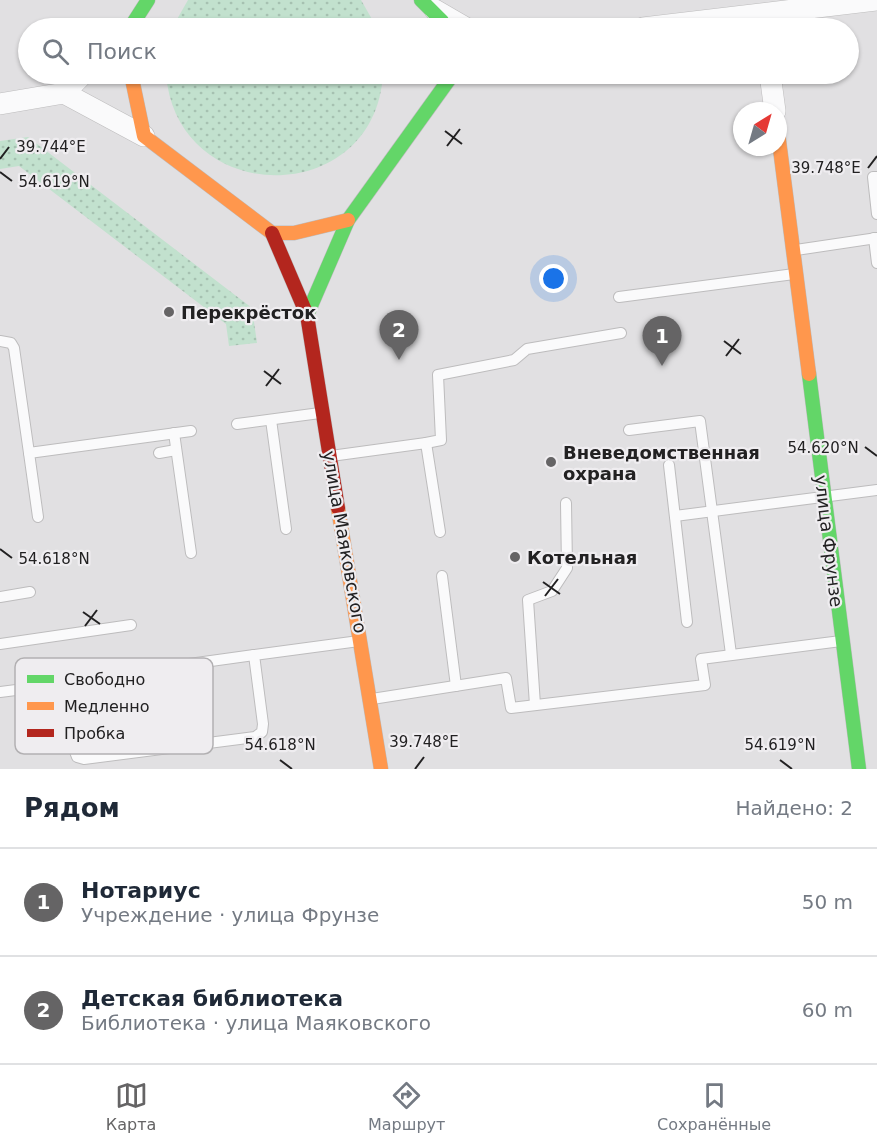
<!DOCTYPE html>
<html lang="ru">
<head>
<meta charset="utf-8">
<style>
  body { margin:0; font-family:"DejaVu Sans",sans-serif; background:#f2f2f3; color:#1f2937 }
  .compass { position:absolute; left:733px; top:102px; width:54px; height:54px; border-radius:50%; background:#fff; box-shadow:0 2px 4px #0004; rotate:37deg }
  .you { position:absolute; left:554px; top:279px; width:21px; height:21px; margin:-15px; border:4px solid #fff; border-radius:50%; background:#1a73e8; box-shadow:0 0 0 9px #1a73e833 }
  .badge { display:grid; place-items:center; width:39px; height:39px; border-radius:50%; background:#656465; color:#fff; font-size:20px; font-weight:700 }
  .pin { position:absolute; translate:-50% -50px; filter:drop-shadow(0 2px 3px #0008) }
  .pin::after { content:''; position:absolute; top:32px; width:21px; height:18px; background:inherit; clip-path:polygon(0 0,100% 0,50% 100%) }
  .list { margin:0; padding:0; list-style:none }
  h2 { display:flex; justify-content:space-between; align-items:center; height:78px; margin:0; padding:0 24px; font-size:26px }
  h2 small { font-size:20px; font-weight:400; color:#747a83 }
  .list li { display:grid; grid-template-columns:39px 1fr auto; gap:18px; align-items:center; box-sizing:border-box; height:108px; padding:0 24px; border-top:2px solid #e0e1e3 }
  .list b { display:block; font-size:22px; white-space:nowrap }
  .list p { margin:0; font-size:20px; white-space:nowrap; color:#747a83 }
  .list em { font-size:20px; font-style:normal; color:#747a83 }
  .icon { flex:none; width:33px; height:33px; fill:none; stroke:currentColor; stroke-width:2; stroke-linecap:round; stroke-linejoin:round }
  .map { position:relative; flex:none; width:877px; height:769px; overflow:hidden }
  .search { position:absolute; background:#fff; box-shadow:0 2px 4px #0004; left:18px; right:18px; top:18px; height:66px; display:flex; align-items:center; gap:15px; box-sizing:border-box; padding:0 21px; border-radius:33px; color:#747a83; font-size:22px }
  .sheet { height:294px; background:#fff }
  nav { display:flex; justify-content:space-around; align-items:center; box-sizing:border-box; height:84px; border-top:2px solid #e0e1e3; background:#fff; font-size:16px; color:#747a83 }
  nav a { display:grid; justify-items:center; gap:3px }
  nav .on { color:#656465 }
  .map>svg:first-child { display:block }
  .grass { fill:url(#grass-dots) }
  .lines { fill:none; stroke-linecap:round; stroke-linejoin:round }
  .lane-casing { stroke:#bdbcbd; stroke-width:12 }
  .street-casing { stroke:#bdbcbd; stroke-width:22 }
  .fast-casing { stroke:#bdbcbd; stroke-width:15 }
  .slow-casing { stroke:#bdbcbd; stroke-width:15 }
  .jam-casing { stroke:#bdbcbd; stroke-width:15 }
  .lane { stroke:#fafafb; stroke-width:10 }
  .street { stroke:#fafafb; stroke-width:21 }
  .fast { stroke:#63d668; stroke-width:14 }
  .slow { stroke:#ff974d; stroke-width:14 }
  .jam { stroke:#b3261e; stroke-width:14 }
  .ticks { fill:none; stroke:#222122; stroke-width:2 }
  .poi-dot { fill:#656465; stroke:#efedf0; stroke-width:2 }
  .labels { text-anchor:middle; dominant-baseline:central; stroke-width:4.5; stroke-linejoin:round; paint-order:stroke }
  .poi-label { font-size:18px; font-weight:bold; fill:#222122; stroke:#efedf0; text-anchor:start }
  .street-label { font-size:18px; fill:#222122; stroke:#efedf0 }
  .key { fill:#efedf0; stroke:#b2b0b2; stroke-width:1.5 }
  .key-label { font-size:16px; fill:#222122 }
  .ticks-label { font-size:15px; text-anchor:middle; fill:#222122; stroke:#efedf0; stroke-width:4.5; stroke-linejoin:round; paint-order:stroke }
</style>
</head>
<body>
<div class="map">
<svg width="877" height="769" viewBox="0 0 877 769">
  <defs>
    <pattern id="grass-dots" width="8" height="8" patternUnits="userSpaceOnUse" patternTransform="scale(1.5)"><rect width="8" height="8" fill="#c2e1ce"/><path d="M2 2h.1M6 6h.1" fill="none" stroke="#a6c1b1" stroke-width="1.8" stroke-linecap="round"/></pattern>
  </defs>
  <rect width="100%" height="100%" fill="#e1e0e2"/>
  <!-- grass -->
  <g class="grass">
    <path d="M188 0H361L377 28H172Z"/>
    <path d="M166 74H383C375 209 177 209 166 74Z"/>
    <path d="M28 137 252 308 257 343 229 346 226 324 19 166 0 169V141Z"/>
  </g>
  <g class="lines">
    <!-- lane casing -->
    <g class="lane-casing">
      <g id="lane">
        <path d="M877 177H873L877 214"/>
        <path d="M874 238 877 263"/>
        <path d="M796 250 877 238"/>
        <path d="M619 297 794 274"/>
        <path d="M0 341 11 343 14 348 29 453 191 431"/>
        <path d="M271 420 286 529"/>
        <path d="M237 424 320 413"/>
        <path d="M629 430 700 421 731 654"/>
        <path d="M174 433 191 553"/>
        <path d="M426 443 441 440 438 375 514 360 527 349 621 333"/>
        <path d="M29 453 38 517"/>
        <path d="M159 453 176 450"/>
        <path d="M331 456 426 443 440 532"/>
        <path d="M669 465 687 622"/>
        <path d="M675 516 877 490"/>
        <path d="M442 576 456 686"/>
        <path d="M0 597 30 592"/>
        <path d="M0 644 131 625"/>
        <path d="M147 687 168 670 182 665 254 655"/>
        <path d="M0 692 55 685 62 687 66 694 74 749 77 757 84 759 255 737 262 732 263 724 254 655 359 641"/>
        <path d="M372 699 506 678 511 708 705 685 701 659 841 641"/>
        <path d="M535 705 528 600 552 591 567 568 566 503"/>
      </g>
    </g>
    <!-- street casing -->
    <g class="street-casing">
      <g id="street">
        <path d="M435 10 466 28"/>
        <path d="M643 28 877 0"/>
        <path d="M770 74 775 111"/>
        <path d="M64 93 83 74"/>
        <path d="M0 104 64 93 144 136"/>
      </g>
    </g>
    <!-- fast casing -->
    <g class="fast-casing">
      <g id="fast">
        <path d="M421 0 442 21 445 28"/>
        <path d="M130 28 148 0"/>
        <path d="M307 315 348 220 453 74"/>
        <path d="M809 374 859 769"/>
      </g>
    </g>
    <!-- slow casing -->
    <g class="slow-casing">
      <g id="slow">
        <path d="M131 74 144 136 272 233H294L348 220"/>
        <path d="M778 133 809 374"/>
        <path d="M338 508 381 769"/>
      </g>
    </g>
    <!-- jam casing -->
    <g class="jam-casing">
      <path id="jam" d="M272 233 307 315 338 508"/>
    </g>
    <!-- lane -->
    <use href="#lane" class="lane"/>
    <!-- street -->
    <use href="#street" class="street"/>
    <!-- fast -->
    <use href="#fast" class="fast"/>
    <!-- slow -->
    <use href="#slow" class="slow"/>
    <!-- jam -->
    <use href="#jam" class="jam"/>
  </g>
  <!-- ticks -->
  <path class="ticks" d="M445 131 462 144M447 146 460 129M0 159 9 147M868 168 877 156M0 172 12 181M724 341 741 354M726 356 739 339M264 371 281 384M266 386 279 369M865 447 877 456M0 549 12 558M543 582 560 594M545 596 558 579M83 612 100 624M85 626 97 610M280 760 292 769M780 760 792 769M415 769 424 757"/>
  <!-- markers -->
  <g class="poi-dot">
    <circle cx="169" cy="312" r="6"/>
    <circle cx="551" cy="462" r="6"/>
    <circle cx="515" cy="557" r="6"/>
  </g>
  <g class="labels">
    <!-- poi labels -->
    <g class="poi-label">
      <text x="181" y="312">Перекрёсток</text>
      <text x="563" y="452">Вневедомственная<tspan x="563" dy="21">охрана</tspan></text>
      <text x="527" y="557">Котельная</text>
    </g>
    <!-- street labels -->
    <g class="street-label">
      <text transform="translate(829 541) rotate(83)">улица Фрунзе</text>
      <text transform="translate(345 542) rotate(80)">улица Маяковского</text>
    </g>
  </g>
  <!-- legend -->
  <rect x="15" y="658" width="198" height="96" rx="9" class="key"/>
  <rect x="27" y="675" width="27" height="8" fill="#63d668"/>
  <rect x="27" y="702" width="27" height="8" fill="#ff974d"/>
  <rect x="27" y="729" width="27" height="8" fill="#b3261e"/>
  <g class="key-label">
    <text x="64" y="685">Свободно</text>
    <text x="64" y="712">Медленно</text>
    <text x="64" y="739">Пробка</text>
  </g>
  <g class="ticks-label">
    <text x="51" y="152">39.744°E</text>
    <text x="826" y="173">39.748°E</text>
    <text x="54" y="187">54.619°N</text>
    <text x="823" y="453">54.620°N</text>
    <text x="54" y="564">54.618°N</text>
    <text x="424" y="747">39.748°E</text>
    <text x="280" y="750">54.618°N</text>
    <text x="780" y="750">54.619°N</text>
  </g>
</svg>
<svg class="compass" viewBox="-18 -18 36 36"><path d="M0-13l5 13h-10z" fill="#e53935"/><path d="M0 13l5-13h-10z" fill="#747a83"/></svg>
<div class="you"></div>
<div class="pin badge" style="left:662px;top:366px">1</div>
<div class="pin badge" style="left:399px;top:360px">2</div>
<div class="search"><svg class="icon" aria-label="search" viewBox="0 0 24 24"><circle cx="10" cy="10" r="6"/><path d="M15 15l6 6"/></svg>Поиск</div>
</div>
<section class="sheet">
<h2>Рядом<small>Найдено: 2</small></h2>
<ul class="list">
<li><span class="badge">1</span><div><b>Нотариус</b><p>Учреждение · улица Фрунзе</p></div><em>50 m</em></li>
<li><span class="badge">2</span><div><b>Детская библиотека</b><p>Библиотека · улица Маяковского</p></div><em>60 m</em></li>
</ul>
</section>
<nav>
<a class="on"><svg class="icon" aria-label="map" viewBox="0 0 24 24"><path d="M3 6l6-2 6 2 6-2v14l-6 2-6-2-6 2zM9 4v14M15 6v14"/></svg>Карта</a>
<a><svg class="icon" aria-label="directions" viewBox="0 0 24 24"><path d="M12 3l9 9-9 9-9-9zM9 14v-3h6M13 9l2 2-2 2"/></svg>Маршрут</a>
<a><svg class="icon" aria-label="saved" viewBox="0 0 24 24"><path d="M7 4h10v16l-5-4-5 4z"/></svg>Сохранённые</a>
</nav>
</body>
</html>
